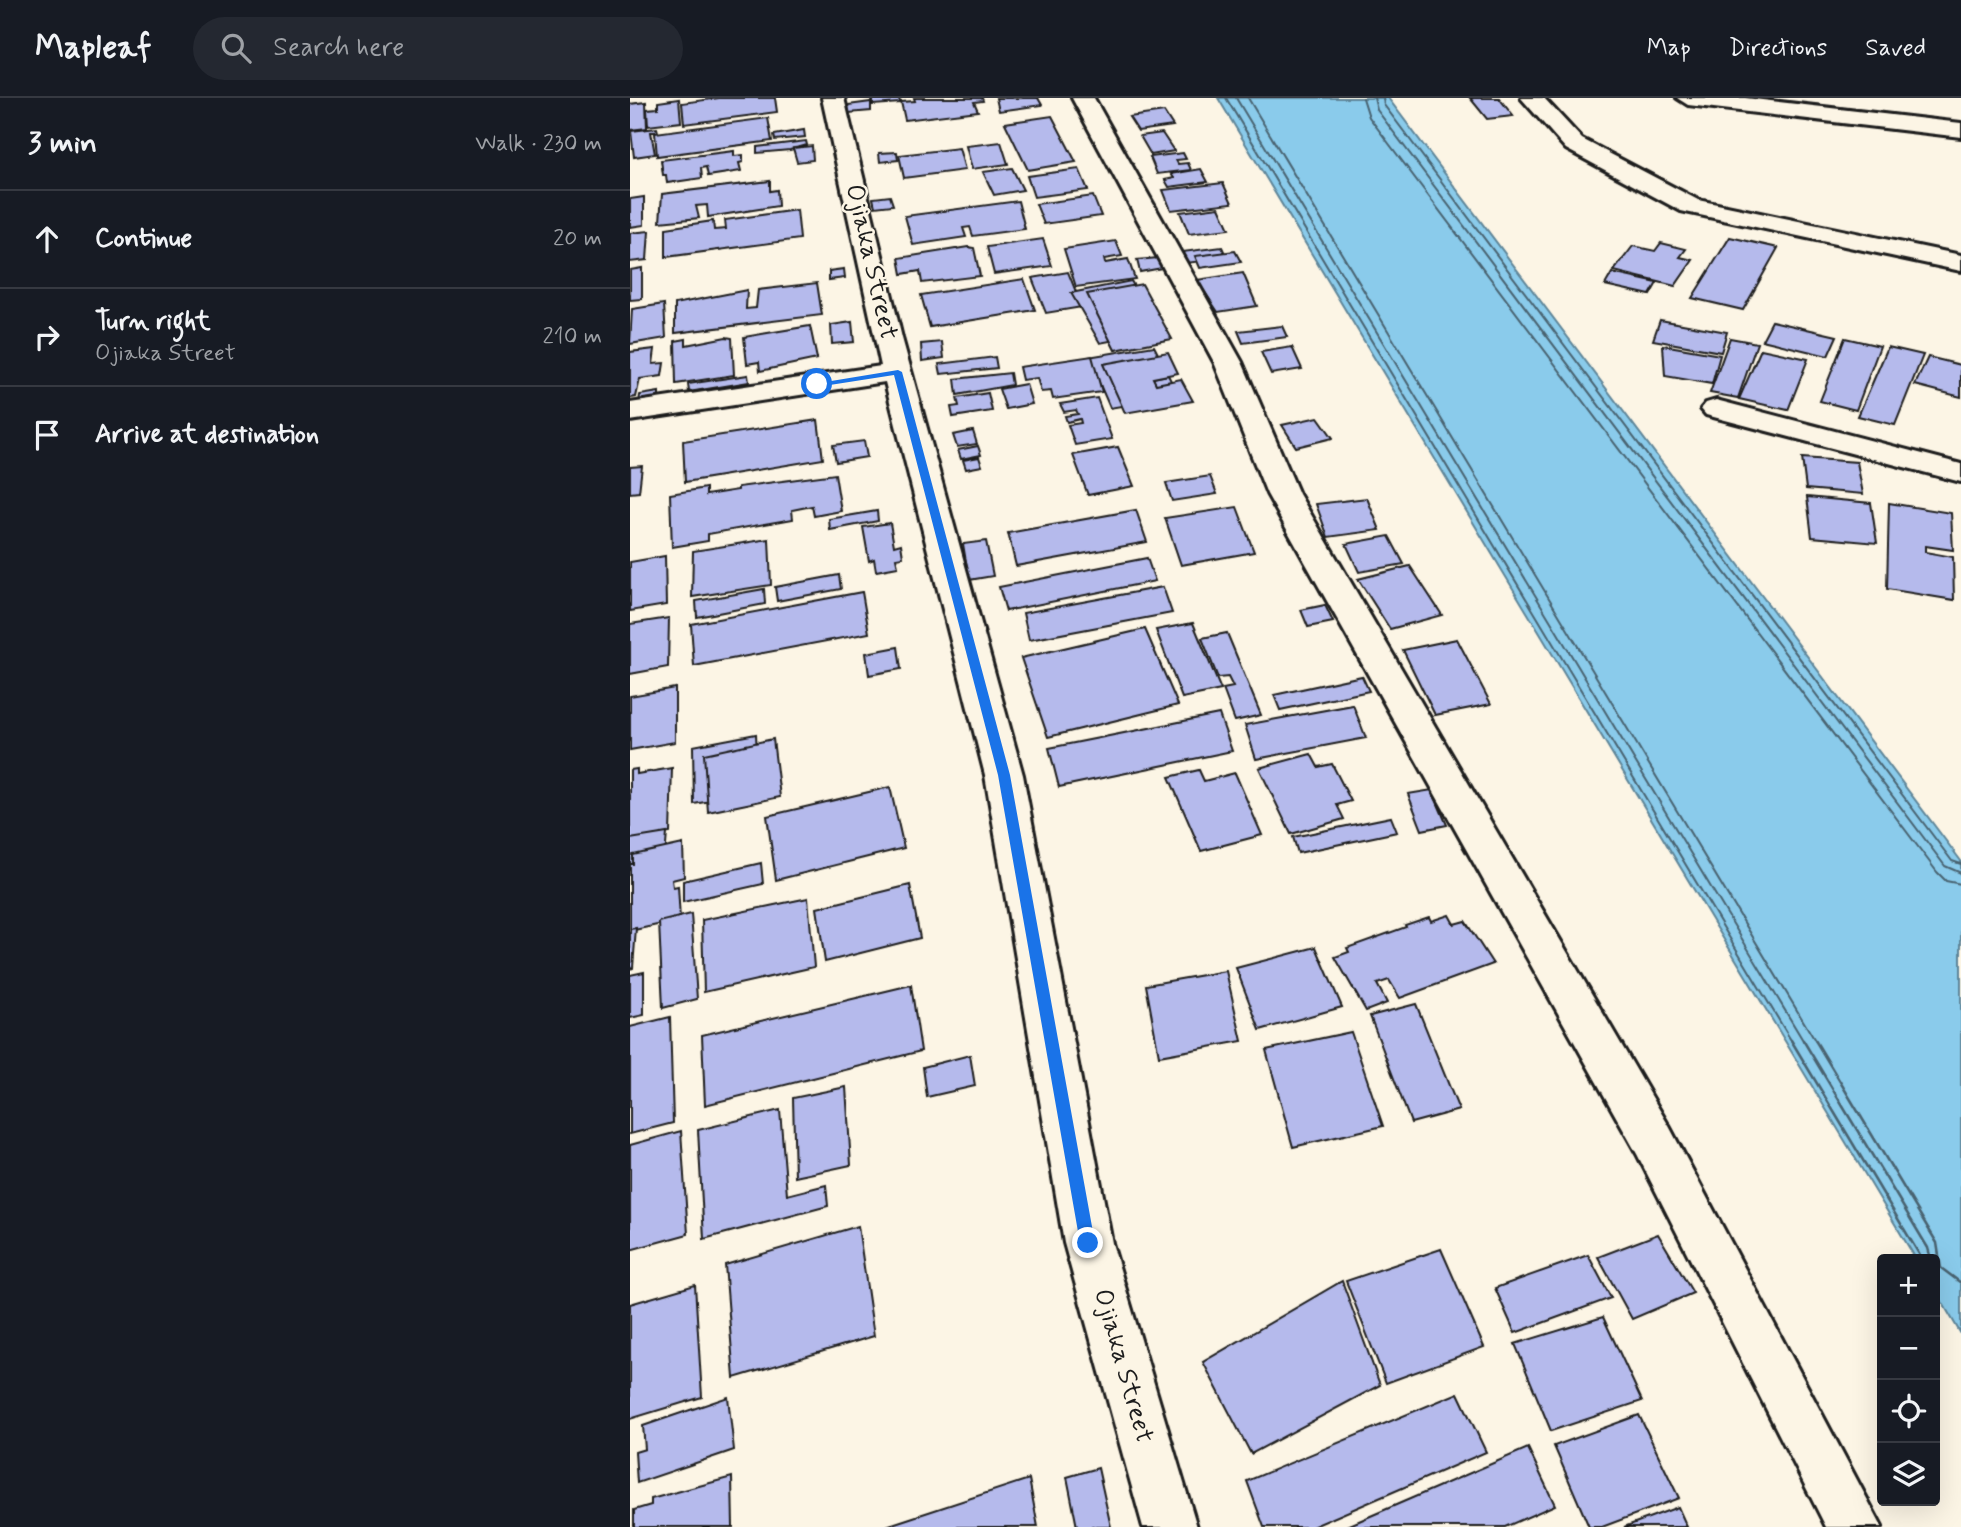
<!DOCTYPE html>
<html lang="en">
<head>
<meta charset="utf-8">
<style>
  body { margin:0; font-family:Mynerve,sans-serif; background:#242831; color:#f1f3f6 }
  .controls { position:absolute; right:21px; bottom:21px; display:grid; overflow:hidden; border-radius:7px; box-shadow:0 7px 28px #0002 }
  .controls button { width:63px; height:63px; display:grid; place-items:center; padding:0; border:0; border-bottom:2px solid #363941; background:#171b24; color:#f1f3f6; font:35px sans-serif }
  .stop { position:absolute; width:21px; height:21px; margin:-16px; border:5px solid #1a73e8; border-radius:50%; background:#fff }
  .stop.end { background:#1a73e8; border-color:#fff; box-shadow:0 2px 7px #0008 }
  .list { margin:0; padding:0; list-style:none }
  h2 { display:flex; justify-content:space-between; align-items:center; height:91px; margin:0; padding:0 28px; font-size:30px }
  h2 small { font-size:23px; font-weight:400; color:#9ea1a6 }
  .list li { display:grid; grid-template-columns:46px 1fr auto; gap:21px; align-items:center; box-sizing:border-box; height:98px; padding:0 28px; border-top:2px solid #363941 }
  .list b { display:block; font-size:26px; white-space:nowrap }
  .list p { margin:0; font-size:23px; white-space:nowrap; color:#9ea1a6 }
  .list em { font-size:23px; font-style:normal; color:#9ea1a6 }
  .icon { flex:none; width:38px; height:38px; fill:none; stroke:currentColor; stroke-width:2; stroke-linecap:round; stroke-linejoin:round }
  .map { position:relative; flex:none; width:1331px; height:1429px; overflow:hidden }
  header { display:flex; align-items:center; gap:42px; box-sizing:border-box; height:98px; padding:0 35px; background:#171b24; border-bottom:2px solid #363941 }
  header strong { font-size:33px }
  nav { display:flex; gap:38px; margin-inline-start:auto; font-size:24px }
  .search { width:490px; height:63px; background:#242831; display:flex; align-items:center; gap:18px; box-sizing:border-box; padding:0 24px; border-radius:38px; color:#9ea1a6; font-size:26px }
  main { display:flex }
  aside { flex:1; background:#171b24 }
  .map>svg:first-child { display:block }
  .water { fill:#8acbeb; stroke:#5e8598; stroke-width:2 }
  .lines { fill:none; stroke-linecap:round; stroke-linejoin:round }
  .shore-far1 { stroke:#48626f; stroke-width:2 }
  .shore { stroke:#48626f; stroke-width:2.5 }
  .building { fill:#b5baec; stroke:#1c1c1c; stroke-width:2 }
  .minor-casing { stroke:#1c1c1c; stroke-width:6 }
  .minor { fill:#fcf5e5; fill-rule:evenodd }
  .route { fill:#1a73e8 }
  .labels { text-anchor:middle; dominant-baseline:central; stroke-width:5; stroke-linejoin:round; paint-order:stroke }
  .street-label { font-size:26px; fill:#1c1c1c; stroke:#fcf5e5 }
</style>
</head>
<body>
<header>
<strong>Mapleaf</strong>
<div class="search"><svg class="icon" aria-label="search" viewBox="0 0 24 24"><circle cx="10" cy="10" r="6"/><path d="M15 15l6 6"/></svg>Search here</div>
<nav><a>Map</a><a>Directions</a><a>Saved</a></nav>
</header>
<main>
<aside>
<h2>3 min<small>Walk · 230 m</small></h2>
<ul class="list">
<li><svg class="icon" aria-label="ahead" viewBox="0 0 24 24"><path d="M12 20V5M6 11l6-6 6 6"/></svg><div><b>Continue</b></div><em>20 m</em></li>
<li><svg class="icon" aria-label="right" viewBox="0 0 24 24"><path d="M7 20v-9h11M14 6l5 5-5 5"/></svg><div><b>Turn right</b><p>Ojiaka Street</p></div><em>210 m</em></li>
<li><svg class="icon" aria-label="arrive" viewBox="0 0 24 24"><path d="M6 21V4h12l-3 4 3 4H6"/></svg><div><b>Arrive at destination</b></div></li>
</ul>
</aside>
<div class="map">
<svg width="1331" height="1429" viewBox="0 0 1331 1429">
  <rect width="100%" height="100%" fill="#fcf5e5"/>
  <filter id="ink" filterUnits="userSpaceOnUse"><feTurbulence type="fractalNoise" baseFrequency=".0143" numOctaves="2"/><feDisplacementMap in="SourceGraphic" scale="14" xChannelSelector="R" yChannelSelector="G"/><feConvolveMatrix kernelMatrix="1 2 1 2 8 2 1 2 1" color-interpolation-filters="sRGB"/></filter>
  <g filter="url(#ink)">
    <!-- water -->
    <path class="water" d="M588 0H758L1331 763V1236L1305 1192V1161H1286Z"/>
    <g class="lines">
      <!-- shore-far1 -->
      <g class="shore-far1">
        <path d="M596 0 1162 944"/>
        <path d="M606 0 1174 944"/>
        <path d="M618 0 1186 944"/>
        <path d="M733 0 739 19 1307 774 1316 783 1331 786"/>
        <path d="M744 0 747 12 1315 768 1331 775"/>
        <path d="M753 0 754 7 1322 763 1331 766"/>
      </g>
      <!-- shore -->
      <g class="shore">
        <path d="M1161 942 1292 1161"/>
        <path d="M1173 942 1298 1150 1301 1161"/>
        <path d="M1185 942 1307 1145 1311 1170 1331 1185"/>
      </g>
    </g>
    <!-- building -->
    <g class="building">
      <path d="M89 0H145L147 14 54 26 52 5Z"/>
      <path d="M243 0H269L270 5 243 7Z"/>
      <path d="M284 0H352L353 3 344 4 348 13 275 22 271 4 285 3Z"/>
      <path d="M366 0H408L412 7 369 13Z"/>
      <path d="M840 0H869L883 18 857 21Z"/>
      <path d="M49 1 51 24 18 28 17 11 28 10V4Z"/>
      <path d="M16 4 17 30 0 32V6Z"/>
      <path d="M241 4V13L219 15 218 7Z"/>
      <path d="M534 14 543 28 508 33 499 19Z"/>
      <path d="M422 18 446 64 398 72 375 25Z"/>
      <path d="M138 20 142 43 27 58 25 35Z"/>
      <path d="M27 30 28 34H21L25 56 4 59 1 33Z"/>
      <path d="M174 32 175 39 145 42 144 37Z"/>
      <path d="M532 35 544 53 521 57 510 38Z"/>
      <path d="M176 43 177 47 160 52 127 55V49Z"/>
      <path d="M371 44 378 66 342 71 336 48Z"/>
      <path d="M182 48 183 62 167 64 163 50Z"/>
      <path d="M329 50 335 72 274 80 269 57Z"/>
      <path d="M104 53V58L113 57V64L109 65 111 73 78 78 76 69 71 70 72 80 37 85 36 77H33L31 62Z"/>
      <path d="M267 54 268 62 250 64 249 55Z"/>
      <path d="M553 55 556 61 546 62 548 66 558 65 561 72 527 76 520 59Z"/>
      <path d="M382 70 393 92 364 97 353 74Z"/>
      <path d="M449 71 458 92 404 99 397 78Z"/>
      <path d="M571 71 578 84 539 89 535 82 544 80 541 76Z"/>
      <path d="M140 83V93L147 92 148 108 78 119 77 107 66 108 69 120 30 124 32 96Z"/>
      <path d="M593 85 602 105 541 112 533 92Z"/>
      <path d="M260 98 263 107 245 109 243 100Z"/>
      <path d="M463 98 471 118 414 126 406 106Z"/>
      <path d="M14 99V127L0 129V101Z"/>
      <path d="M388 103 395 131 343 138 340 129 333 130 336 139 283 147 275 118Z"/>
      <path d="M589 109 599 131 559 136 550 114Z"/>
      <path d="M167 112 170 141 36 159V130L83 123 84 132 96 131 95 122Z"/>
      <path d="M19 133 17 162 0 164V135Z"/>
      <path d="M1100 139 1148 150 1113 212 1062 200Z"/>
      <path d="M413 141 422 168 364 176 357 149Z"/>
      <path d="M486 143 492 158 474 161 475 165 498 161 505 181 446 189 434 151Z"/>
      <path d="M1031 145 1056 151 1050 159 1063 162 1045 188 984 173 1003 148 1025 153Z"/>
      <path d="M338 149 344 150 350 178 292 185 290 173 272 176 269 160Z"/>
      <path d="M592 149 597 160 556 165 552 154Z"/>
      <path d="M605 153 611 164 570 170 565 158Z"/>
      <path d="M528 160 532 170 510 174 507 162Z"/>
      <path d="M12 170V201L0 202V172Z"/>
      <path d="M214 171 215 180 199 182V173Z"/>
      <path d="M438 174 452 209 416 215 402 180Z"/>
      <path d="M613 175 627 208 588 214 567 182Z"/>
      <path d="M982 175 1027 185 1020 197 975 187Z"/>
      <path d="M394 181 405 212 300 229 291 197Z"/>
      <path d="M501 183 531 233 470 245 441 195Z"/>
      <path d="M187 185 192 217 45 235V206L117 192 116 211 126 210 128 192Z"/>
      <path d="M512 186 542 241 485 252 457 196Z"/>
      <path d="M34 206 36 240 0 246 2 211Z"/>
      <path d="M1030 222 1097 234 1091 254 1023 242Z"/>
      <path d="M1142 223 1207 238 1198 258 1132 242Z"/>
      <path d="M222 224 224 244 202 246 201 227Z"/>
      <path d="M180 228 187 261 130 273 129 264 117 266 114 239Z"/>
      <path d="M652 228 657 239 613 245 608 233Z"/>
      <path d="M96 239 102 240 104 277 46 286 45 243 56 241V247Z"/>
      <path d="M1100 240 1127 245 1108 300 1080 295Z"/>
      <path d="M1215 240 1250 248 1226 312 1190 303Z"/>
      <path d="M312 244 314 260 292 263 291 246Z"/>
      <path d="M1033 247 1090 257 1082 286 1035 278Z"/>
      <path d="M524 248 535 270 509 275 512 282 538 277 549 298 480 310 458 259Z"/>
      <path d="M662 249 672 271 641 276 631 254Z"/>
      <path d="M1258 249 1293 257 1265 327 1228 318Z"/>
      <path d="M25 251 23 266 34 265 32 278 10 281 6 299 0 300V254Z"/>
      <path d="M1131 251 1178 261 1158 312 1109 301Z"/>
      <path d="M538 254 548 275 523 280 526 286 551 281 563 303 495 315 473 266Z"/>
      <path d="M462 258 472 294 423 301 421 293 411 294 407 280 392 282 389 269Z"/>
      <path d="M365 259 367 270 311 276 309 266Z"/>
      <path d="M1298 259 1331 267V299L1285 287Z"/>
      <path d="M380 275 382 287 327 297 325 281Z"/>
      <path d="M118 277 119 284 59 294 58 286Z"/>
      <path d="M396 286 402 306 376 311 369 291Z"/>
      <path d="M29 294V304L9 306 10 297Z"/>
      <path d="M358 295 362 313 323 319 321 309 329 308 327 300Z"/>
      <path d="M467 300 482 341 445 347 438 327 451 325 450 321 437 324 435 318 448 316 446 312 434 314 430 306Z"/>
      <path d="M688 319 703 340 666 349 652 327Z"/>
      <path d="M188 322 193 361 55 384 53 343Z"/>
      <path d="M343 333 347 346 327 349 323 337Z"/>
      <path d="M234 343 237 359 206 364 203 347Z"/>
      <path d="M348 348 351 357 331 361 328 352Z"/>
      <path d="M488 349 504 388 458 397 443 357Z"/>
      <path d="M349 359 352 368 336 371 333 362Z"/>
      <path d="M1172 360 1227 364 1233 396 1176 391Z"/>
      <path d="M12 368 9 394 0 395V369Z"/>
      <path d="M205 376 211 413 184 418 182 408 162 412 163 421 78 436V443L42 449 40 396 76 390V397L108 392V389Z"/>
      <path d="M580 378 587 396 542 403 536 385Z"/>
      <path d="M1177 399 1241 405 1247 445 1182 439Z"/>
      <path d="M737 400 750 432 698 439 686 406Z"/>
      <path d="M1259 405 1321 415 1323 452 1295 448V454L1323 459 1324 502 1257 491Z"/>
      <path d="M607 409 624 454 551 467 535 420Z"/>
      <path d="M506 412 517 444 386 468 378 435Z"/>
      <path d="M247 413 248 423 200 432 199 421Z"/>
      <path d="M260 425 264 448 271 446 273 459 266 460 268 469 246 473 244 461 239 463 233 429Z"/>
      <path d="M759 438 774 466 729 474 716 446Z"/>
      <path d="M139 441 141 487 62 499 63 453Z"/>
      <path d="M356 443 363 478 339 482 333 446Z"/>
      <path d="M35 458 36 507 0 513V464Z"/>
      <path d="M517 460 525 483 376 513 369 489Z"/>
      <path d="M780 468 812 517 760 531 728 481Z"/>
      <path d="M209 477 211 491 147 503 145 489Z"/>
      <path d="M533 489 542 515 399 542 393 515Z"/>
      <path d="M134 491 135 506 67 519 66 503Z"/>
      <path d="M232 494 239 535 64 568 61 526Z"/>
      <path d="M695 507 703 524 678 529 671 512Z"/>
      <path d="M39 520 38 569 0 576V526Z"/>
      <path d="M563 525 591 592 552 600 526 532Z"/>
      <path d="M515 531 548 607 418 639 391 560Z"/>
      <path d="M597 535 631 617 605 623 593 591 603 589 598 579 588 580 572 540Z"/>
      <path d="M827 541 861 606 805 617 773 552Z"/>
      <path d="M268 549 271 571 239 577 236 555Z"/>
      <path d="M732 578 739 593 650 612 644 597Z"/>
      <path d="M45 590V644L0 652V598Z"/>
      <path d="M723 607 736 640 626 661 615 627Z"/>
      <path d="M589 616 602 653 429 689 419 650Z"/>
      <path d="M126 636 129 694 64 706 63 648Z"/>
      <path d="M143 641 150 699 78 714 74 656Z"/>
      <path d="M681 656 688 669 702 666 721 703 707 707 714 721 661 736 629 670Z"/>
      <path d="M42 670 40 735 0 742V672L7 671V676Z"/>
      <path d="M569 672 574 683 605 675 632 737 571 753 539 679Z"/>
      <path d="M260 689 274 750 146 782 137 718Z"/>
      <path d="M802 692 817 727 792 732 778 696Z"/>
      <path d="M761 719 767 734 668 755 663 739Z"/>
      <path d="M37 735 31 810 0 815V741Z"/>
      <path d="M53 746 54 779 42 782 43 789 48 788 50 822 0 833V766H3V757Z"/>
      <path d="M131 765 133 786 53 804V783Z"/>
      <path d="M280 787 290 840 195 864 187 810Z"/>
      <path d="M178 800 184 869 74 894 72 822Z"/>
      <path d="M61 816 67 901 33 910 29 824Z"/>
      <path d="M819 817 824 826 835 823 863 866 770 900 759 882 747 886 757 905 736 913 705 859 719 854 717 850 776 829 775 827 799 819 801 823Z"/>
      <path d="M6 830 3 870 0 871V831Z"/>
      <path d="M686 849 712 909 630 932 606 870Z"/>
      <path d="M596 873 612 943 529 958 516 887Z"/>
      <path d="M14 874V917L0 920V877Z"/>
      <path d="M281 887 291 953 75 1007 72 937Z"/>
      <path d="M786 906 829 1012 781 1025 740 918Z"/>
      <path d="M40 919 43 1025 0 1036V929Z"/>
      <path d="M721 934 753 1028 663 1049 636 952Z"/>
      <path d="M340 957 345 988 297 999 293 969Z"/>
      <path d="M216 989 221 1067 165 1079 163 1000Z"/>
      <path d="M150 1012 157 1097 196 1087 198 1108 74 1141 68 1032Z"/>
      <path d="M51 1033 58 1136 0 1152V1047Z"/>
      <path d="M228 1128 244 1238 104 1280 95 1167Z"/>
      <path d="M1028 1136 1063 1195 1002 1221 968 1159Z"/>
      <path d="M811 1151 854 1249 756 1285 716 1183Z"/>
      <path d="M958 1157 981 1200 885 1235 865 1190Z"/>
      <path d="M712 1183 750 1287 621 1356 573 1264Z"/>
      <path d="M65 1187 72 1299 0 1321V1206Z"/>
      <path d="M973 1219 1012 1303 921 1333 885 1246Z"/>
      <path d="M828 1295 856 1354 682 1429H634L617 1383Z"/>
      <path d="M98 1299 104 1352 7 1385 5 1354 15 1351 13 1328Z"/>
      <path d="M1009 1317 1049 1400 972 1429H959L924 1348Z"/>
      <path d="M898 1350 925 1407 875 1429H715Z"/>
      <path d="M468 1370 481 1429H447L437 1379Z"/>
      <path d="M102 1379 103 1429H4V1412L21 1407V1401Z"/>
      <path d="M399 1381 408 1429H253Z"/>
      <path d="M1048 1409 1057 1429H994Z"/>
    </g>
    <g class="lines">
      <!-- minor casing -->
      <g class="minor-casing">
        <g id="minor">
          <path d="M192 0H214L272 240 393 677 482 1145 567 1429H513L434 1145 355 677 255 284 0 323V305L251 268Z"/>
          <path d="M442 0H464L612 264 669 396 1039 1028 1252 1429H1196L1007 1056 637 396 584 264Z"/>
          <path d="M891 0H914L952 41 1068 102 1331 157V173L1051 113 936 51Z"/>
          <path d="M1047 0H1115L1331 25V39L1058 7Z"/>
          <path d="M1086 302 1331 366V384L1076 317 1071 311 1076 305Z"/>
        </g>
      </g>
      <!-- minor -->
      <use href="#minor" class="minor"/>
    </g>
  </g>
  <!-- route -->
  <path class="route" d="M268 272 272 274 380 677 465 1145 458 1152 450 1145 368 677 264 277 187 289 183 286Z"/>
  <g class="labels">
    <!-- street labels -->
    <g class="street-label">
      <text transform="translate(241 164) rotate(77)">Ojiaka Street</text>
      <text transform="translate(493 1268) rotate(74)">Ojiaka Street</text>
    </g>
  </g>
</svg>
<div class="controls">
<button>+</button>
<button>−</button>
<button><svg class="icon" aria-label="locate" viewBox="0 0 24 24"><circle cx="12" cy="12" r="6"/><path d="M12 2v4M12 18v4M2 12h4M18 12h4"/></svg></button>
<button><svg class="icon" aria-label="layers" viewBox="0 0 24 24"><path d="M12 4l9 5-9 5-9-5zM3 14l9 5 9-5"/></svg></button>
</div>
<div class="stop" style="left:187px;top:286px"></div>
<div class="stop end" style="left:458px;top:1145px"></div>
</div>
</main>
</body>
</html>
